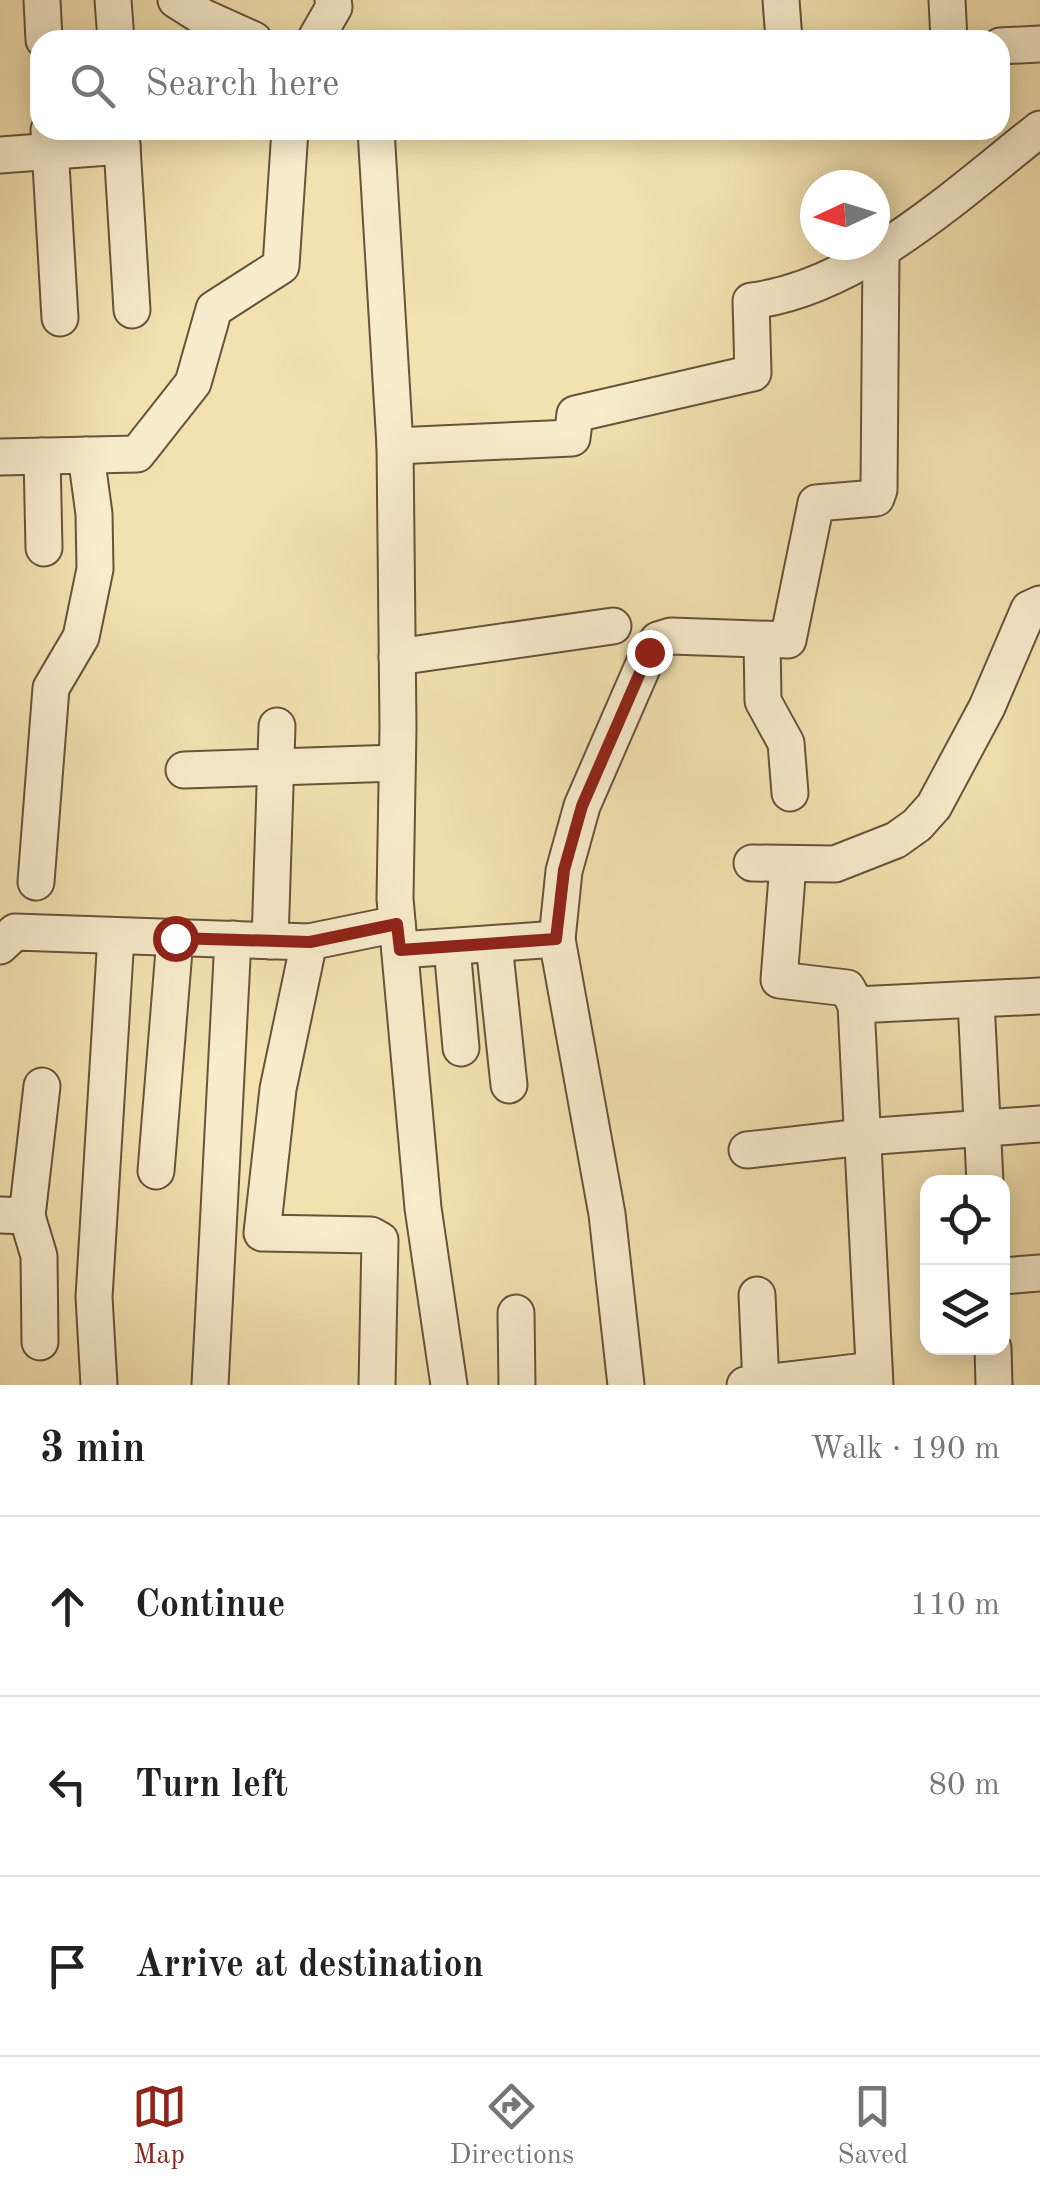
<!DOCTYPE html>
<html lang="en">
<head>
<meta charset="utf-8">
<style>
  body { margin:0; font-family:"Old Standard TT",serif; background:#f2f2f2; color:#222 }
  .controls { position:absolute; right:30px; bottom:30px; display:grid; overflow:hidden; border-radius:20px; box-shadow:0 5px 25px #0003 }
  .controls button { width:90px; height:90px; display:grid; place-items:center; padding:0; border:0; border-bottom:2px solid #e0e0e0; background:#fff; color:#222; font:50px sans-serif }
  .compass { position:absolute; left:800px; top:170px; width:90px; height:90px; border-radius:50%; background:#fff; box-shadow:0 5px 25px #0003; rotate:266deg }
  .stop { position:absolute; width:30px; height:30px; margin:-22px; border:8px solid #8f2418; border-radius:50%; background:#fff }
  .stop.end { background:#8f2418; border-color:#fff; box-shadow:0 2px 10px #0008 }
  .list { margin:0; padding:0; list-style:none }
  h2 { display:flex; justify-content:space-between; align-items:center; height:130px; margin:0; padding:0 40px; font-size:42px }
  h2 small { font-size:32px; font-weight:400; color:#767676 }
  .list li { display:grid; grid-template-columns:65px 1fr auto; gap:30px; align-items:center; box-sizing:border-box; height:180px; padding:0 40px; border-top:2px solid #e0e0e0 }
  .list b { display:block; font-size:38px; white-space:nowrap }
  .list em { font-size:32px; font-style:normal; color:#767676 }
  .icon { flex:none; width:55px; height:55px; fill:none; stroke:currentColor; stroke-width:2; stroke-linecap:round; stroke-linejoin:round }
  .map { position:relative; flex:none; width:1040px; height:1385px; overflow:hidden }
  .search { position:absolute; background:#fff; box-shadow:0 5px 25px #0003; left:30px; right:30px; top:30px; height:110px; display:flex; align-items:center; gap:25px; box-sizing:border-box; padding:0 35px; border-radius:30px; color:#767676; font-size:38px }
  .sheet { height:670px; background:#fff }
  nav { display:flex; justify-content:space-around; align-items:center; box-sizing:border-box; height:140px; border-top:2px solid #e0e0e0; background:#fff; font-size:28px; color:#767676 }
  nav a { display:grid; justify-items:center; gap:5px }
  nav .on { color:#8f2418 }
  .map>svg:first-child { display:block }
  .lines { fill:none; stroke-linecap:round; stroke-linejoin:round }
  .minor-casing { stroke:#68533d; stroke-width:39 }
  .minor { stroke:#f7eccc; stroke-width:35 }
  .route { stroke:#8f2418; stroke-width:12 }
</style>
</head>
<body>
<div class="map">
<svg width="1040" height="1385" viewBox="0 0 1040 1385">
  <rect width="100%" height="100%" fill="#f3e1b0"/>
  <filter id="stains"><feTurbulence type="fractalNoise" baseFrequency=".002" numOctaves="4"/><feColorMatrix values="0 0 0 0 .2 0 0 0 0 .09 0 0 0 0 .02 0 0 0 .5 -.17"/></filter>
  <radialGradient id="worn" r=".72"><stop offset=".6" stop-color="#630" stop-opacity="0"/><stop offset="1" stop-color="#630" stop-opacity=".3"/></radialGradient>
  <g class="lines">
    <!-- minor casing -->
    <g class="minor-casing">
      <g id="minor">
        <path d="M42 0 44 40"/>
        <path d="M113 0 116 40"/>
        <path d="M176 0 203 17 254 40"/>
        <path d="M781 0 784 40"/>
        <path d="M947 0 949 40"/>
        <path d="M315 40 334 7 333 0"/>
        <path d="M1000 46 1040 44"/>
        <path d="M49 130 60 318"/>
        <path d="M121 130 132 310"/>
        <path d="M376 130 395 446 398 727 395 899 423 1208 449 1385"/>
        <path d="M0 155 122 146"/>
        <path d="M395 446 572 438 575 414 753 373 751 301C858 288 957 194 1040 129"/>
        <path d="M42 456 44 548"/>
        <path d="M0 457 137 454 193 383 214 309 281 266 290 130"/>
        <path d="M762 640 763 701 786 743 790 793"/>
        <path d="M397 657 613 626"/>
        <path d="M184 770 397 763"/>
        <path d="M752 863 835 864 896 840 917 825 934 806 987 707 1029 609 1040 604"/>
        <path d="M788 864 779 980 847 988 856 1005"/>
        <path d="M36 882 51 688 81 637 95 569 94 514 86 455"/>
        <path d="M270 941 277 726"/>
        <path d="M309 942 278 1089 262 1233 371 1235 380 1240 377 1385"/>
        <path d="M494 944 509 1085"/>
        <path d="M0 946 15 932 309 942 397 924"/>
        <path d="M452 947 461 1048"/>
        <path d="M400 950 557 939"/>
        <path d="M976 1001 985 1182"/>
        <path d="M747 1150 863 1137 1040 1124"/>
        <path d="M156 1171 175 938"/>
        <path d="M0 1215 27 1216 39 1256 40 1342"/>
        <path d="M27 1216 42 1086"/>
        <path d="M1002 1276 1040 1273"/>
        <path d="M757 1295 761 1385"/>
        <path d="M516 1313 517 1385"/>
        <path d="M993 1348 994 1385"/>
        <path d="M99 1385 94 1297 116 936"/>
        <path d="M210 1385 233 939"/>
        <path d="M626 1385 607 1214 557 939 564 871 582 806 649 652 658 640 671 636 788 640 816 503 876 498 879 490 881 253"/>
        <path d="M745 1385 874 1370"/>
        <path d="M875 1385 856 1005 1040 996"/>
      </g>
    </g>
    <!-- minor -->
    <use href="#minor" class="minor"/>
  </g>
  <g class="lines">
    <!-- route -->
    <path class="route" d="M175 938 310 942 397 924 400 950 556 939 564 870 582 806 649 652"/>
  </g>
  <rect width="100%" height="100%" filter="url(#stains)"/>
  <rect width="100%" height="100%" fill="url(#worn)"/>
</svg>
<div class="controls">
<button><svg class="icon" aria-label="locate" viewBox="0 0 24 24"><circle cx="12" cy="12" r="6"/><path d="M12 2v4M12 18v4M2 12h4M18 12h4"/></svg></button>
<button><svg class="icon" aria-label="layers" viewBox="0 0 24 24"><path d="M12 4l9 5-9 5-9-5zM3 14l9 5 9-5"/></svg></button>
</div>
<svg class="compass" viewBox="-18 -18 36 36"><path d="M0-13l5 13h-10z" fill="#e53935"/><path d="M0 13l5-13h-10z" fill="#767676"/></svg>
<div class="stop" style="left:175px;top:938px"></div>
<div class="stop end" style="left:649px;top:652px"></div>
<div class="search"><svg class="icon" aria-label="search" viewBox="0 0 24 24"><circle cx="10" cy="10" r="6"/><path d="M15 15l6 6"/></svg>Search here</div>
</div>
<section class="sheet">
<h2>3 min<small>Walk · 190 m</small></h2>
<ul class="list">
<li><svg class="icon" aria-label="ahead" viewBox="0 0 24 24"><path d="M12 20V5M6 11l6-6 6 6"/></svg><div><b>Continue</b></div><em>110 m</em></li>
<li><svg class="icon" aria-label="left" viewBox="0 0 24 24"><path d="M17 20v-9H6M10 6l-5 5 5 5"/></svg><div><b>Turn left</b></div><em>80 m</em></li>
<li><svg class="icon" aria-label="arrive" viewBox="0 0 24 24"><path d="M6 21V4h12l-3 4 3 4H6"/></svg><div><b>Arrive at destination</b></div></li>
</ul>
</section>
<nav>
<a class="on"><svg class="icon" aria-label="map" viewBox="0 0 24 24"><path d="M3 6l6-2 6 2 6-2v14l-6 2-6-2-6 2zM9 4v14M15 6v14"/></svg>Map</a>
<a><svg class="icon" aria-label="directions" viewBox="0 0 24 24"><path d="M12 3l9 9-9 9-9-9zM9 14v-3h6M13 9l2 2-2 2"/></svg>Directions</a>
<a><svg class="icon" aria-label="saved" viewBox="0 0 24 24"><path d="M7 4h10v16l-5-4-5 4z"/></svg>Saved</a>
</nav>
</body>
</html>
